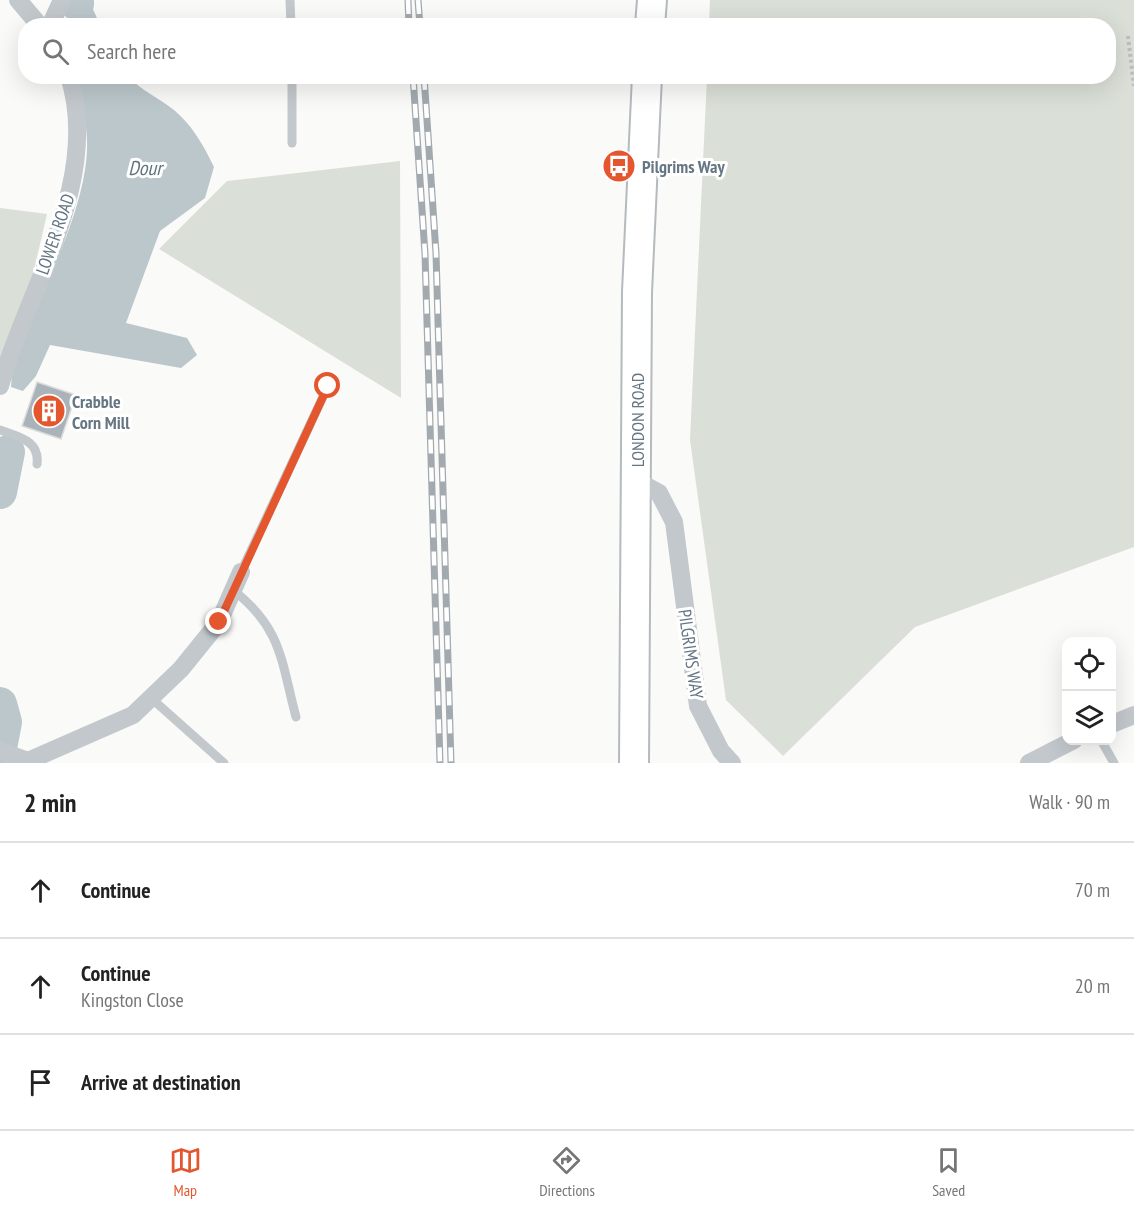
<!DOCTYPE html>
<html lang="en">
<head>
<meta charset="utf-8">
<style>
  body { margin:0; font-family:"PT Sans Narrow",sans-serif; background:#f6f6f6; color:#222 }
  .controls { position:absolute; right:18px; bottom:18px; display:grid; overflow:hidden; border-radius:12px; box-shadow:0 6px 24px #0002 }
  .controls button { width:54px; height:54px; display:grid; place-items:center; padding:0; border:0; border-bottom:2px solid #e0e0e0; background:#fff; color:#222; font:30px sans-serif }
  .stop { position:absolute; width:18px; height:18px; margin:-14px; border:4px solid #e4572e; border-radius:50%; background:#fff }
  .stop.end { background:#e4572e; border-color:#fff; box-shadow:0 2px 6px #0008 }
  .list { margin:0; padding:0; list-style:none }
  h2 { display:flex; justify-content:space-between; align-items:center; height:78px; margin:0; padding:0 24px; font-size:26px }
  h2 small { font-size:20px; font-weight:400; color:#767676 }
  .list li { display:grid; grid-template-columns:39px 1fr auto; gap:18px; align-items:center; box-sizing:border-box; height:96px; padding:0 24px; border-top:2px solid #e0e0e0 }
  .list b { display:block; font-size:22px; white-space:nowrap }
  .list p { margin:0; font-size:20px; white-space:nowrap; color:#767676 }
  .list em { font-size:20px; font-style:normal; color:#767676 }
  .icon { flex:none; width:33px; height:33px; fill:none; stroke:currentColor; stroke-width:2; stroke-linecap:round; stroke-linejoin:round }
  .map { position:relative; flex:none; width:1134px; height:763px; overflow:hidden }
  .search { position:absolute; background:#fff; box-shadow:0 6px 24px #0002; left:18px; right:18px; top:18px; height:66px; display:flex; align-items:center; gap:15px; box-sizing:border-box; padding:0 21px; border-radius:24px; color:#767676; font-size:22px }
  .sheet { height:366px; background:#fff }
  nav { display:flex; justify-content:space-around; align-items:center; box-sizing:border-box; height:84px; border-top:2px solid #e0e0e0; background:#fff; font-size:16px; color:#767676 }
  nav a { display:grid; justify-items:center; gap:3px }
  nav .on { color:#e4572e }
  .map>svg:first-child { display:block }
  .green { fill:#dadfd7 }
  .water { fill:#bbc7cb }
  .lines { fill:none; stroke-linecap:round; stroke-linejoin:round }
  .river { stroke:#bbc7cb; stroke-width:34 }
  .building { fill:#aab3b9; stroke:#dcdcda; stroke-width:1.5 }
  .primary-casing { stroke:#b5babe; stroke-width:32 }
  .path { stroke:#bbbfc2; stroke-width:4; stroke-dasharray:3 3; stroke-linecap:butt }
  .service { stroke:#c3c8cc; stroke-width:9 }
  .minor { stroke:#c3c8cc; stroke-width:18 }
  .primary { stroke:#fff; stroke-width:28 }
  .rail-casing { stroke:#a2aab0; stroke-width:7 }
  .rail { stroke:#fff; stroke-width:4.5; stroke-dasharray:14; stroke-linecap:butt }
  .route { stroke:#e4572e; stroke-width:8 }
  .labels { text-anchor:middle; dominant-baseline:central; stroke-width:6; stroke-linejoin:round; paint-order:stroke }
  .poi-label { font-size:18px; font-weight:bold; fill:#657683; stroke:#fff; text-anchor:start }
  .street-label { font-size:18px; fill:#657683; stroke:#fff }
  .water-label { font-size:20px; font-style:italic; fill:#60757c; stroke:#fff }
</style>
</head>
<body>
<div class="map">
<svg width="1134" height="763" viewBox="0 0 1134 763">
  <rect width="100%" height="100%" fill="#fafaf8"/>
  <!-- green -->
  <g class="green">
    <path d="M710 0H1134V547L915 627 783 756 726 700 690 440 707 77 1108 76V26L709 25Z"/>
    <path d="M400 161 401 398 159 249 227 181Z"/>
    <path d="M0 208 47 214 30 287 0 365Z"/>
  </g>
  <!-- water -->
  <g class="water">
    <path d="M89 0 100 25H71L77 4Z"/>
    <path d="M75 77H129C142 91 159 98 174 110 192 125 204 146 214 167L205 198 160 231 126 323 187 338 197 355 181 368 50 345 36 376 23 391 11 387 13 361C38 299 85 214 87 149 88 124 81 100 75 77Z"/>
  </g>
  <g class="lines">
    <!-- river -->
    <g class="river">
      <path d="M77 4V0"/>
      <path d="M0 492 8 452"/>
      <path d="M0 704 5 722 0 748"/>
    </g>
  </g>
  <!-- building -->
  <path class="building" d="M37 382 76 395 61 439 22 426Z"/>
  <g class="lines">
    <!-- primary casing -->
    <g class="primary-casing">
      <g id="primary">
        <path d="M650 26 652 0"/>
        <path d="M634 763 637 292 647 76"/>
      </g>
    </g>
    <!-- path -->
    <path class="path" d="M1128 36 1134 86"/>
    <!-- service -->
    <g class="service">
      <path d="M290 0 291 26"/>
      <path d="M292 76V143"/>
      <path d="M0 430C18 437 40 440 37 464"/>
      <path d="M241 572 328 386"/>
      <path d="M233 590C282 628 281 661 296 717"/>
      <path d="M151 698 224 763"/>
      <path d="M1101 740 1114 763"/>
    </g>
    <!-- minor -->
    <g class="minor">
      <path d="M18 0 40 26"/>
      <path d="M50 26 62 0"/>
      <path d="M0 386C28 289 102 180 69 76"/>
      <path d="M637 481 659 493 674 522 698 706 721 751 732 763"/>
      <path d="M1112 724 1134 715"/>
      <path d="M0 751 28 761 133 715 181 669 219 622 241 572"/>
      <path d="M1029 763 1074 740"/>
    </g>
    <!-- primary -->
    <use href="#primary" class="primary"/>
    <!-- rail casing -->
    <g class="rail-casing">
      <g id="rail">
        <path d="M408 0 409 26"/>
        <path d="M418 0 420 26"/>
        <path d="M413 76 425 254 440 763"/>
        <path d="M424 76 436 253 451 763"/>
      </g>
    </g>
    <!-- rail -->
    <use href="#rail" class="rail"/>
  </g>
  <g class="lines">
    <!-- route -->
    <path class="route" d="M219 622 328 386"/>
  </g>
  <!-- icons -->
  <defs>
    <g id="bus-disc" transform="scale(1.725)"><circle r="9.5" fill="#e4572e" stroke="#fff"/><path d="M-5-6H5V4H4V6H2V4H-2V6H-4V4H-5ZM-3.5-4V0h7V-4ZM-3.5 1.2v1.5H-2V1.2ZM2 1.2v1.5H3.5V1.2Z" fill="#fff"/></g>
    <g id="building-disc" transform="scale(1.725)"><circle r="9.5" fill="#e4572e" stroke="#fff"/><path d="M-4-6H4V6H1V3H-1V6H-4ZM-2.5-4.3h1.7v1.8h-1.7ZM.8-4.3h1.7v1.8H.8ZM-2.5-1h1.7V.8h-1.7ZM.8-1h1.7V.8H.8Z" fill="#fff"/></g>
  </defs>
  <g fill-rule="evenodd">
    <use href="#bus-disc" x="619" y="166"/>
    <use href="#building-disc" x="49" y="411"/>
  </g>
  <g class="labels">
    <!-- poi labels -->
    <g class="poi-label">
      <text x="642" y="166">Pilgrims Way</text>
      <text x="72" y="401">Crabble<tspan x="72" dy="21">Corn Mill</tspan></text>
    </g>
    <!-- street labels -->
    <g class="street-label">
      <text transform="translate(55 234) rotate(-71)">LOWER ROAD</text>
      <text transform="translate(637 420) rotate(-90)">LONDON ROAD</text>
      <text transform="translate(691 654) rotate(82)">PILGRIMS WAY</text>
    </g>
    <!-- water labels -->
    <g class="water-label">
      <text x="145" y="168">Dour</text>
    </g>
  </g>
</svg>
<div class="controls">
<button><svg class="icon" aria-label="locate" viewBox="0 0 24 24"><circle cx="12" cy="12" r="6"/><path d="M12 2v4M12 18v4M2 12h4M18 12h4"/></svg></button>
<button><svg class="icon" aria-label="layers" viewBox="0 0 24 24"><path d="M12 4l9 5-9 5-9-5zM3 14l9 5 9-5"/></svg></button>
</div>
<div class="stop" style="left:328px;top:386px"></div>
<div class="stop end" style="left:219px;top:622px"></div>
<div class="search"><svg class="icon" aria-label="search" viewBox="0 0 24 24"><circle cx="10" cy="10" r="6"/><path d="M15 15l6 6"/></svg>Search here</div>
</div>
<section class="sheet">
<h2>2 min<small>Walk · 90 m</small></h2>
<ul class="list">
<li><svg class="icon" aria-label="ahead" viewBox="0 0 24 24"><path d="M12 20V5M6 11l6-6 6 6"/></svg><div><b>Continue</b></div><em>70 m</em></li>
<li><svg class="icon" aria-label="ahead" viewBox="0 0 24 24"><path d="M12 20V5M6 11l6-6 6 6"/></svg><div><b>Continue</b><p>Kingston Close</p></div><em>20 m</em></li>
<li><svg class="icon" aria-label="arrive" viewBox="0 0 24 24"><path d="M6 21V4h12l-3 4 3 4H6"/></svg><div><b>Arrive at destination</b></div></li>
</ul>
</section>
<nav>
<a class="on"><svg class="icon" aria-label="map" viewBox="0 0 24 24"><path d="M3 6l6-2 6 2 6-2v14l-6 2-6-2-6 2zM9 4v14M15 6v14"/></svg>Map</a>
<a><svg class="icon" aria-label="directions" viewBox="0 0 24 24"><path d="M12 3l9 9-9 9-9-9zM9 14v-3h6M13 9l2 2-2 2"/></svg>Directions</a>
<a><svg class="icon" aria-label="saved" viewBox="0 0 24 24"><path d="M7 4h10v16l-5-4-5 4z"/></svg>Saved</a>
</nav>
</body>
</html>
